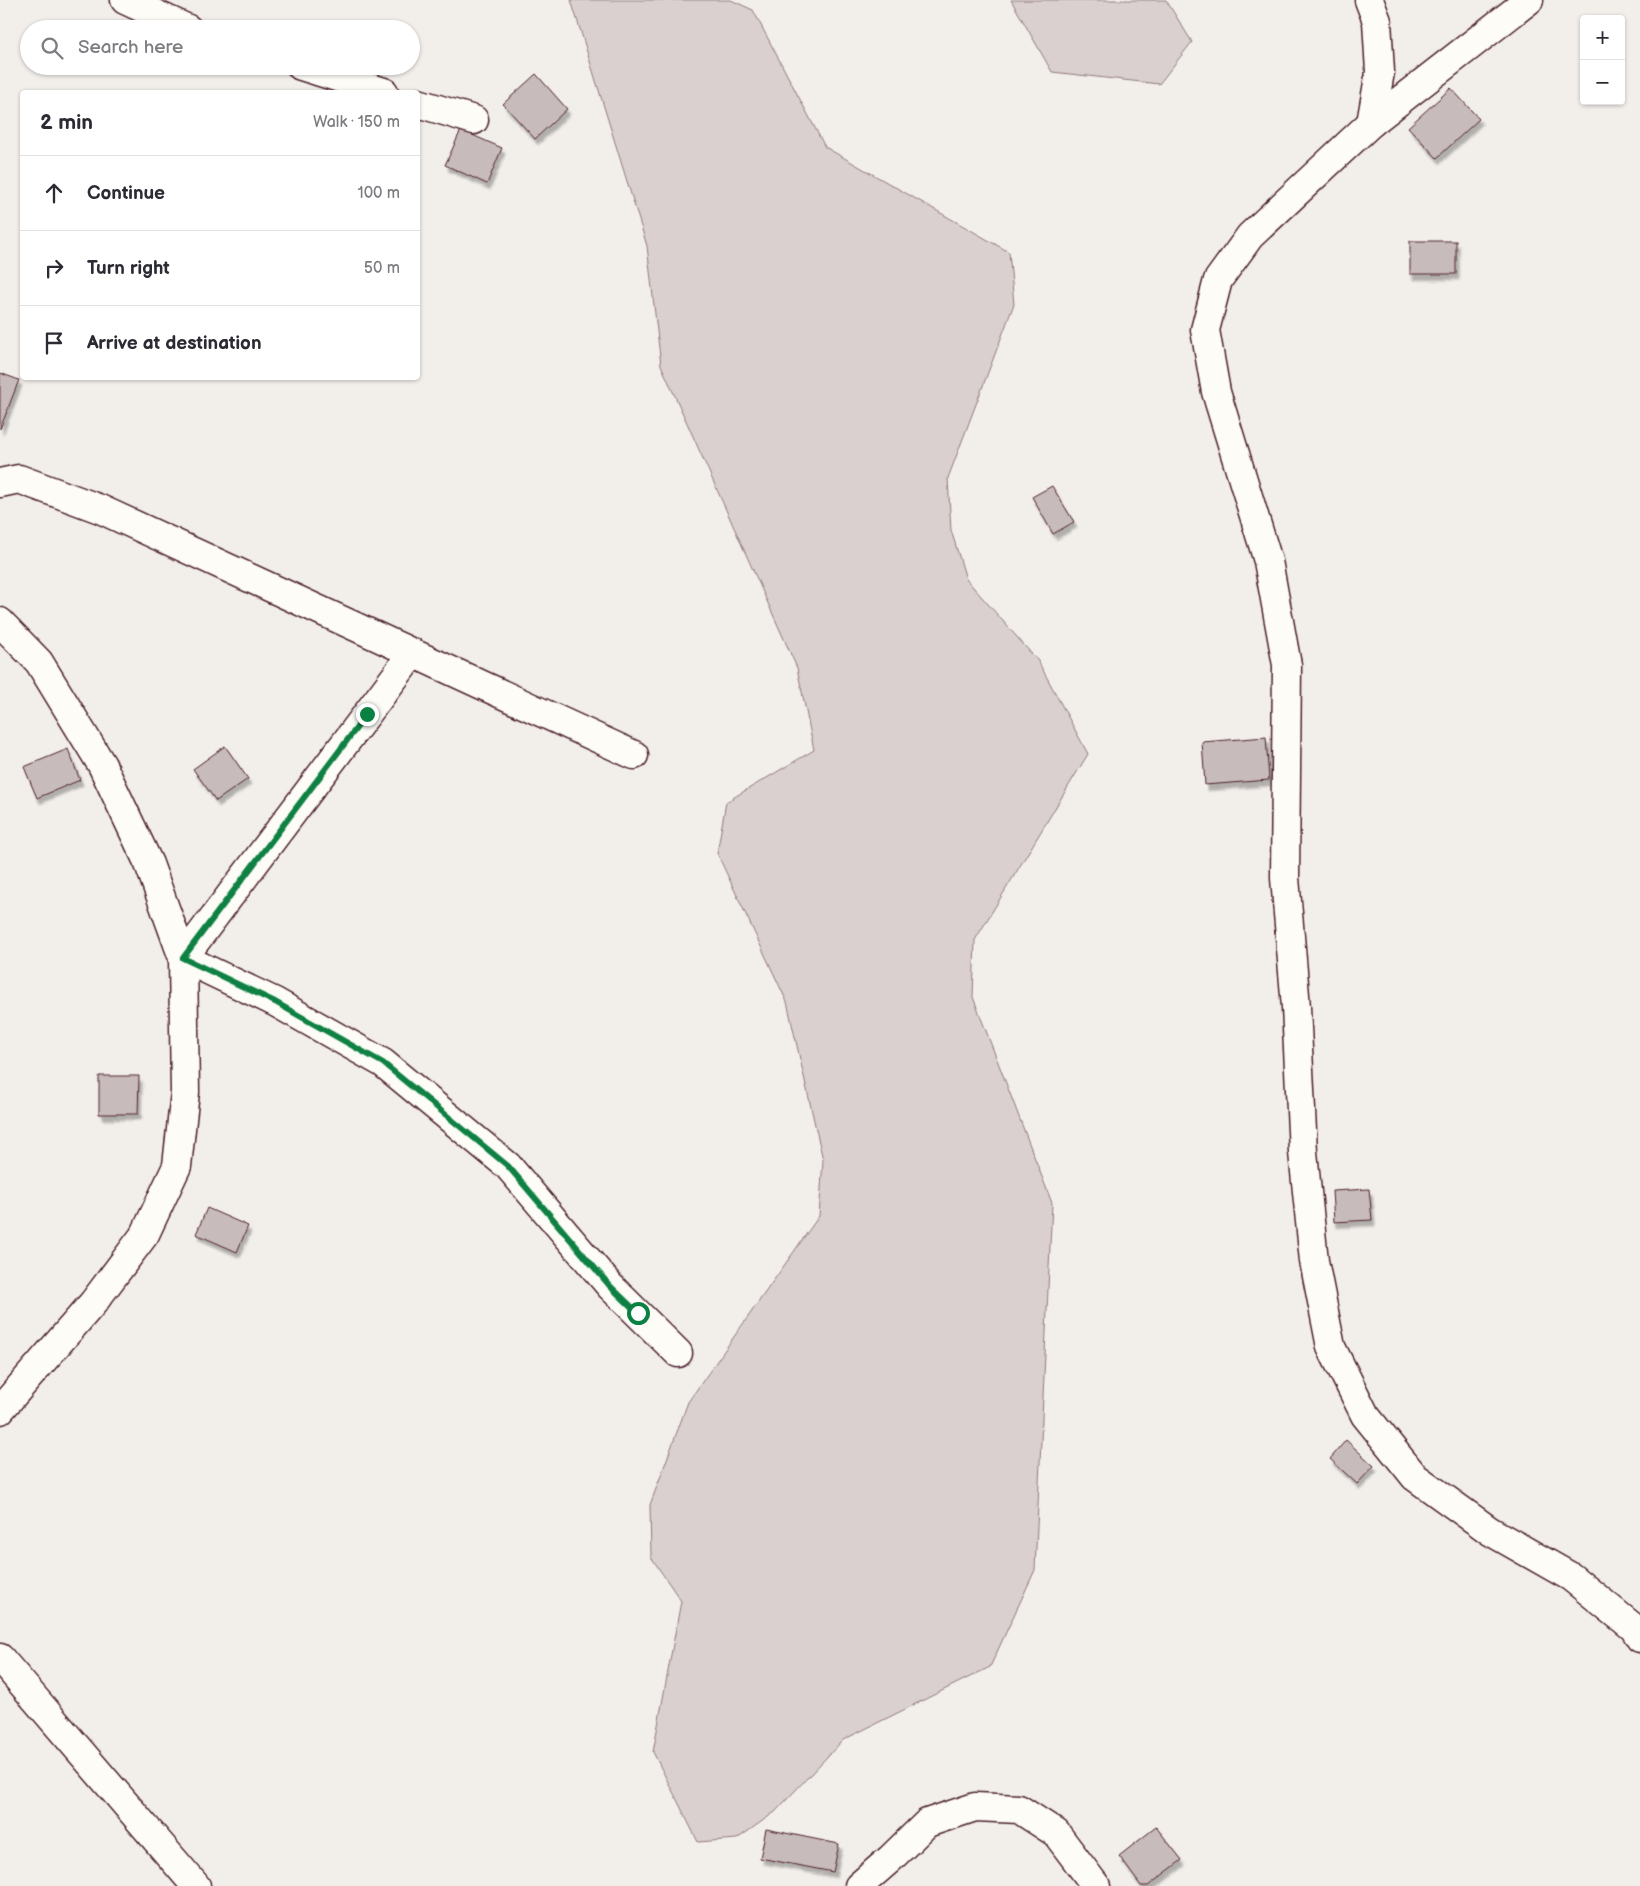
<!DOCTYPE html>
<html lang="en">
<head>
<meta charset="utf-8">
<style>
  body { margin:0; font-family:"Balsamiq Sans",sans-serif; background:#f2f2f3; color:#2b2b33 }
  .controls { position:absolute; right:15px; top:15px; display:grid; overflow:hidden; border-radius:5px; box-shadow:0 1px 4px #0004 }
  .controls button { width:45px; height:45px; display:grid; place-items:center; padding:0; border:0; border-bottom:1px solid #e1e1e2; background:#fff; color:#2b2b33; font:25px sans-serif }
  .stop { position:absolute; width:15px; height:15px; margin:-11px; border:4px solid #0b8043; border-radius:50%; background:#fff }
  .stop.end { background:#0b8043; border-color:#fff; box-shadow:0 1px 5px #0008 }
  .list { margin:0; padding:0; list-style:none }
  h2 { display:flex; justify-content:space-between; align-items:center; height:65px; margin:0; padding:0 20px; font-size:21px }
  h2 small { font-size:16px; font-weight:400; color:#7c7c81 }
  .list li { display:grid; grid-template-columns:32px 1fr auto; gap:15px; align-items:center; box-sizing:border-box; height:75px; padding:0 20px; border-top:1px solid #e1e1e2 }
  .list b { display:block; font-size:19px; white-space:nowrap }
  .list em { font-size:16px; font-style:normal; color:#7c7c81 }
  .icon { flex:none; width:28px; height:28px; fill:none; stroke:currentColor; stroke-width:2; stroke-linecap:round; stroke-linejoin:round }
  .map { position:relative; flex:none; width:1640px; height:1886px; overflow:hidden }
  .search { position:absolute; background:#fff; box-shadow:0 1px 4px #0004; left:20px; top:20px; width:400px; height:55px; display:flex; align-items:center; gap:12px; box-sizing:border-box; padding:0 18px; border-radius:28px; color:#7c7c81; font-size:19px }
  .panel { position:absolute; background:#fff; box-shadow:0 1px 4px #0004; left:20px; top:90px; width:400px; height:290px; border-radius:5px }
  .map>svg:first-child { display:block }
  .green { fill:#d9d0cf; stroke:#92787d }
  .building { fill:#c8bbbb; stroke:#4a1f2b; filter:url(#shadow) }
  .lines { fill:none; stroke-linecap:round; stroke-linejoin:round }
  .minor-casing { stroke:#4a1f2b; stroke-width:31 }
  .minor { stroke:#fdfcf7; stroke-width:28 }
  .route { stroke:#0b8043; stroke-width:6 }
</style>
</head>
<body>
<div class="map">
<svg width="1640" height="1886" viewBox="0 0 1640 1886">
  <defs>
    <filter id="shadow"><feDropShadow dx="3" dy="5.5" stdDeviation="1" flood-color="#0004"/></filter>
  </defs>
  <rect width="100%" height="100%" fill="#f2efeb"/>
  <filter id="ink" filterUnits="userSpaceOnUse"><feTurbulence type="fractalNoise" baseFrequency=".02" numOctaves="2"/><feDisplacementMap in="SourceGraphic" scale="10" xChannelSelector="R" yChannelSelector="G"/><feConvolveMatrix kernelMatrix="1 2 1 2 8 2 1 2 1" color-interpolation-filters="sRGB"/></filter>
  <g filter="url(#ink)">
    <!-- green -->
    <g class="green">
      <path d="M571 0H731L753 10 825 147 1009 252 1014 304 948 478 951 530 966 579 1038 661 1088 754 975 940 973 997 1052 1203 1035 1570 990 1667 843 1740 775 1812 737 1839 698 1842 653 1752 681 1601 651 1557 650 1505 688 1402 819 1216 823 1160 787 1002 717 853 726 802 814 750 797 668 661 365 647 246Z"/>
      <path d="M1011 0H1166L1192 42 1159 84 1052 72Z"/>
    </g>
    <!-- building -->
    <g class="building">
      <path d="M536 74 567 109 535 139 503 104Z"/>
      <path d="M1451 88 1479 119 1437 158 1408 127Z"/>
      <path d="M461 130 502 148 487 184 445 165Z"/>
      <rect x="1410" y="241" width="46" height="33"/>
      <path d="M0 373 19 380 0 429Z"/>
      <path d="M1052 486 1074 522 1053 534 1032 497Z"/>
      <path d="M1266 737 1269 780 1205 785 1202 742Z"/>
      <path d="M225 746 248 779 216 801 193 769Z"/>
      <path d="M68 749 80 780 37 798 24 767Z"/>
      <path d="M99 1076H139L138 1114H99Z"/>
      <path d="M1369 1189 1372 1220 1334 1222 1332 1191Z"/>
      <path d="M207 1208 248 1226 237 1252 196 1234Z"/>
      <path d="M1346 1440 1374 1466 1357 1484 1330 1459Z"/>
      <path d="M1156 1827 1182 1860 1148 1886H1141L1119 1856Z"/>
      <path d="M766 1829 839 1844 833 1872 760 1858Z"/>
    </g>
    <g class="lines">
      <!-- minor casing -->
      <g class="minor-casing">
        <g id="minor">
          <path d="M125 0 188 29"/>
          <path d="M1369 0 1377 21 1380 72 1371 123"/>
          <path d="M1529 0 1371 123 1250 236 1218 280 1205 330 1216 392 1268 561 1287 665 1285 878 1296 1007 1303 1152 1314 1261 1331 1347 1365 1415 1415 1477 1490 1531 1571 1577 1634 1628 1640 1638"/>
          <path d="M301 66 384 92"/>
          <path d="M418 103 474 120"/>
          <path d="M0 483 19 479 100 509 634 755"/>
          <path d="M0 622 39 662 102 765 149 864 183 958 185 1092 177 1166 145 1234 93 1303 0 1410"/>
          <path d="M413 653 183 958 275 1002 383 1063 508 1166 610 1286 678 1353"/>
          <path d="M0 1658 196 1886"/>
          <path d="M859 1886 890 1859 927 1823 975 1807 1019 1809 1056 1833 1096 1886"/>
        </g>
      </g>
      <!-- minor -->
      <use href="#minor" class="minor"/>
    </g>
  </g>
  <g class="lines" filter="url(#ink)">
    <!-- route -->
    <path class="route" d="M367 714 183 958 275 1002 383 1063 508 1166 610 1286 638 1313"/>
  </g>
</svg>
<div class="controls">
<button>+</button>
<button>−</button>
</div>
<div class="stop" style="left:638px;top:1313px"></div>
<div class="stop end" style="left:367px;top:714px"></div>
<div class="search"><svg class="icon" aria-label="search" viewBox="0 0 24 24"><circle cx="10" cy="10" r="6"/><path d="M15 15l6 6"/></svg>Search here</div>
<section class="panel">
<h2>2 min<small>Walk · 150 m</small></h2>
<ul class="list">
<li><svg class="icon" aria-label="ahead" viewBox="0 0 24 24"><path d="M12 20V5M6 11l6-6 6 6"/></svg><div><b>Continue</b></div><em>100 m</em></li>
<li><svg class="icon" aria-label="right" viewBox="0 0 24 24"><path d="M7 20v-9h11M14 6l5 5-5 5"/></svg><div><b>Turn right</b></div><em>50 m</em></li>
<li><svg class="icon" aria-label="arrive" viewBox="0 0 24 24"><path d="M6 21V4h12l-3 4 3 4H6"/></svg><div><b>Arrive at destination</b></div></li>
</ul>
</section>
</div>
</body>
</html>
